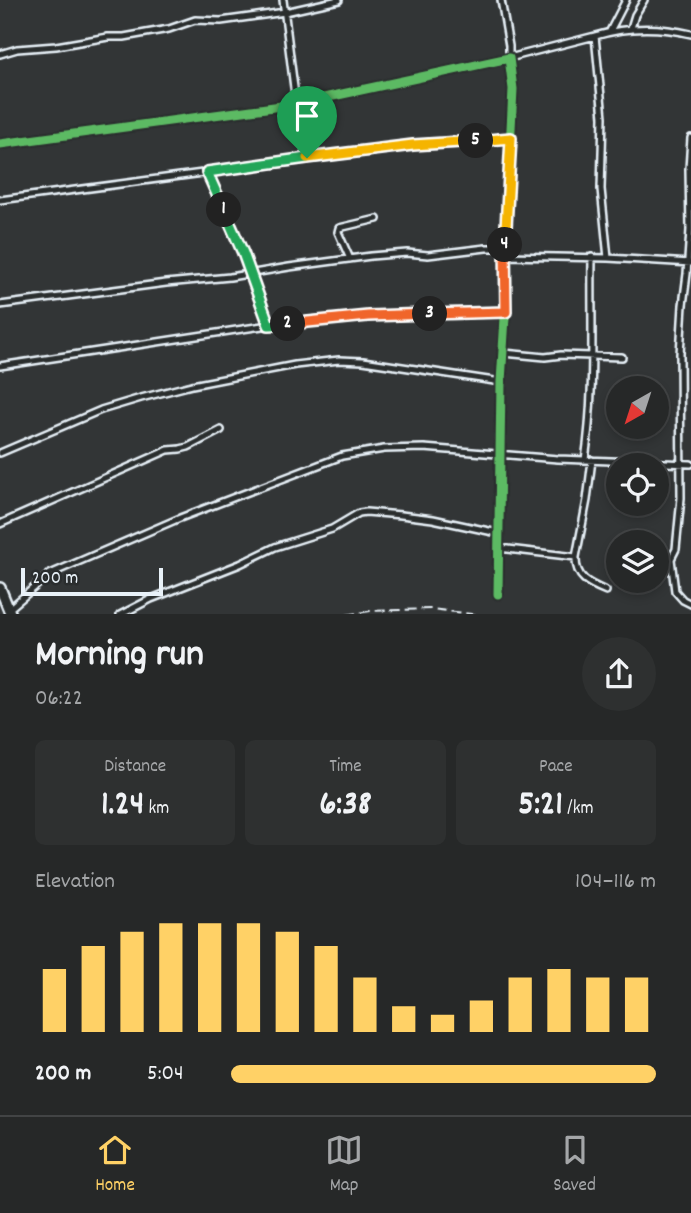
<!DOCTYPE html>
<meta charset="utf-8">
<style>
body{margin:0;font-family:Dekko,sans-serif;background:#2e3030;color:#f1f3f6;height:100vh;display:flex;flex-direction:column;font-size:26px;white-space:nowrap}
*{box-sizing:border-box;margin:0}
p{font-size:23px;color:#a4a6a8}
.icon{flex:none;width:38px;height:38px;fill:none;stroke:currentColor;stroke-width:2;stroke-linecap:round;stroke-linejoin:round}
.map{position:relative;height:614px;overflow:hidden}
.side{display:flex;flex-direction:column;background:#262828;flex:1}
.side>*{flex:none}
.needle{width:46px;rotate:219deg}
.buttons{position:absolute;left:606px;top:376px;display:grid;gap:14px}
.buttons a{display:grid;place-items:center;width:63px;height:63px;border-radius:50%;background:#262828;box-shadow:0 4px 10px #0003,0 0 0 2px #424445;font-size:35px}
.scale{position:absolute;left:21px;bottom:18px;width:142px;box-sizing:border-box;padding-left:7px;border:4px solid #e8f1f8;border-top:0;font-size:19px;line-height:24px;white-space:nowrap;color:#e8f1f8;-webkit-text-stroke:5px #2a2d2e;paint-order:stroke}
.pin{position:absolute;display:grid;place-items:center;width:60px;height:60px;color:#fff;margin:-72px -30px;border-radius:50% 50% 50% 0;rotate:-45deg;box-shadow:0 0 7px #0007}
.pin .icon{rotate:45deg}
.km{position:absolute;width:35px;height:35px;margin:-18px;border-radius:50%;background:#222;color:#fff;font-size:19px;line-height:35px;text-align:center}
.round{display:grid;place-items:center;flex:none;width:74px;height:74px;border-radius:37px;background:#2e3030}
.headline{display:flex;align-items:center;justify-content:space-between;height:119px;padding:0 35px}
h1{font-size:38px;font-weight:700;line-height:52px}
.figures{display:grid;grid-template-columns:repeat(3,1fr);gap:10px;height:119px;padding:7px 35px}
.figures div{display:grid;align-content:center;border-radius:10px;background:#2e3030;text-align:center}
.figures b{font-size:35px;font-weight:700}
.figures small{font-size:19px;font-weight:400}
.figures p{font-size:19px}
.chart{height:196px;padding:14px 35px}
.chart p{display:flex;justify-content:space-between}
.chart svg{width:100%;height:126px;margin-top:7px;stroke:#ffd166;stroke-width:6}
ul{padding:0 35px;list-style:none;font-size:23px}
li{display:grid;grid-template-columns:112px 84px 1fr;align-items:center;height:52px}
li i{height:18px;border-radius:9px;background:#ffd166}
.tabs{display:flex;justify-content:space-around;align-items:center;height:98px;border-top:2px solid #424445;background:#262828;font-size:19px;color:#a4a6a8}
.tabs a{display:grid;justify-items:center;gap:4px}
.tabs .on{color:#ffd166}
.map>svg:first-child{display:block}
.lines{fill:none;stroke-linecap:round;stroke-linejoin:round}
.minor-casing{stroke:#e8f1f8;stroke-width:10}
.primary-casing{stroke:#e8f1f8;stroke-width:14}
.minor{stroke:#2a2d2e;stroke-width:5}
.primary{stroke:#2a2d2e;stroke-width:9}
.rail{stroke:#e8f1f8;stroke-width:2;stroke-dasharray:10 5;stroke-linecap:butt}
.cycleway-casing{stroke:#2a2d2e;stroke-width:13}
.cycleway{stroke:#5cba63;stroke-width:9}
.split-1-casing{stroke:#fff;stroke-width:14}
.split-2-casing{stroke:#fff;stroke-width:14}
.split-3-casing{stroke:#fff;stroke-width:14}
.split-4-casing{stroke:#fff;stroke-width:14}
.split-5-casing{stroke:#fff;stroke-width:14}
.split-6-casing{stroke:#fff;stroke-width:14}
.split-1{stroke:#22a559;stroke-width:9}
.split-2{stroke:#22a559;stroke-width:9}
.split-3{stroke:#f0652b;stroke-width:9}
.split-4{stroke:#f0652b;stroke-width:9}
.split-5{stroke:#f5b400;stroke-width:9}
.split-6{stroke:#f5b400;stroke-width:9}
</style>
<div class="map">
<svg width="691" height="615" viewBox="0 0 691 615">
<rect width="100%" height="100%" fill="#323536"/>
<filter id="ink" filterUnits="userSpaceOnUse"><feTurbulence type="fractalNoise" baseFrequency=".0143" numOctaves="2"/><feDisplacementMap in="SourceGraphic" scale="14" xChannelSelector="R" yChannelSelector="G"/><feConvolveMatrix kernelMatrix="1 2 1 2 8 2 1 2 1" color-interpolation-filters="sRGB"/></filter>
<g filter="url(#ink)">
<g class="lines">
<defs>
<path id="minor" d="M 283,0 L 296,104 L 307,158
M 501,0 L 509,46 L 509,58 L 595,36 L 603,117 L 601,189 L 608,258
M 631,28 L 635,15 L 644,0
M 610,31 L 626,0
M 595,36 C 628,26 658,26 691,34
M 0,54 L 17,49 L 56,46 L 108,37 L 124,37 L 146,33 L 169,29 L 195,20 L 221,21 L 285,12 L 339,0
M 691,138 L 689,169 L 690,230 L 687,274 L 683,305 L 680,354 L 681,498 L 676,549 L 671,559 L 675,591 L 683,600 L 691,604
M 0,144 L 296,104 L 509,58 L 513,89 L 505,248 L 506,301 L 501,382 L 498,594
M 207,172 L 243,253 L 269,325
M 0,200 L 413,145 L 450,144 L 511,138
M 505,256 L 608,258 L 691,263
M 350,259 L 338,232 L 339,228 L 377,219
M 0,305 L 166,283 L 230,277 L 289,267 L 371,256 L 407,253 L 428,255 L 486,248 L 505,248
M 504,353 L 545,357 L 561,355 L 622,357
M 0,366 L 269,325 L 368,316 L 506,312
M 0,453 L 101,410 L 141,398 L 192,385 L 295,365 L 339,360 L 363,361 L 501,382
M 585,460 C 595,393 591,325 592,257
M 0,524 L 168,450 L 180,449 L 188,447 L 221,430
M 499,548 L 576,557 C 575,578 589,584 606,591
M 576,557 L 587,500 L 592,460
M 9,609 L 50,574 L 180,518 L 342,456 L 384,449 L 424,448 L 558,459 L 691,464
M 120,615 L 151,599 L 240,564 L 275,547 L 332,529 L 359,513 L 366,512 L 401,515 L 433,519 L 498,533"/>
<path id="primary" d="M 0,588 L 11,615"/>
</defs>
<use href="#minor" class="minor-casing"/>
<use href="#primary" class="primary-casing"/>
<use href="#minor" class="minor"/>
<use href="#primary" class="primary"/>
<path class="rail" d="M 346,615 L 370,611 L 431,609 L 480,615"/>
<defs>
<path id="cycleway" d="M 0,144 L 296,104 L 509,58 L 513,89 L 505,248 L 506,301 L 501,382 L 498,594"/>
</defs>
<use href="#cycleway" class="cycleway-casing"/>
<use href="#cycleway" class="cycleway"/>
</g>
</g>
<g class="lines" filter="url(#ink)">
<defs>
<path id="split-1" d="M 224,210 L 207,172 L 307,158"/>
<path id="split-2" d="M 224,210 L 243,253 L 269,325 L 288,324"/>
<path id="split-3" d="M 288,324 L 368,316 L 430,314"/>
<path id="split-4" d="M 430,314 L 506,312 L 505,245"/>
<path id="split-5" d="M 476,141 L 511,138 L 505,245"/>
<path id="split-6" d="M 307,158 L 413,145 L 476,141"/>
</defs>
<use href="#split-1" class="split-1-casing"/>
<use href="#split-2" class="split-2-casing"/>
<use href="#split-3" class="split-3-casing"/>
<use href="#split-4" class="split-4-casing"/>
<use href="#split-5" class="split-5-casing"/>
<use href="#split-6" class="split-6-casing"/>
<use href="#split-1" class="split-1"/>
<use href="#split-2" class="split-2"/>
<use href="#split-3" class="split-3"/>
<use href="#split-4" class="split-4"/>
<use href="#split-5" class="split-5"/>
<use href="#split-6" class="split-6"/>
</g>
</svg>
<div class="buttons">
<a><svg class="needle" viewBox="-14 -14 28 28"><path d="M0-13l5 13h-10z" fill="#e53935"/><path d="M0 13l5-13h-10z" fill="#a4a6a8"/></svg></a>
<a><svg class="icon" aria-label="locate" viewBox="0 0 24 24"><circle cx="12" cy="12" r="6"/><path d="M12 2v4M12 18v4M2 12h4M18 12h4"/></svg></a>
<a><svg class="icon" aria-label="layers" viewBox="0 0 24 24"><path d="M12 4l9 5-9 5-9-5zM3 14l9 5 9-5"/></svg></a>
</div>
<div class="scale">200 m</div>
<div class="pin" style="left:307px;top:158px;background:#1e9e55"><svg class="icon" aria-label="arrive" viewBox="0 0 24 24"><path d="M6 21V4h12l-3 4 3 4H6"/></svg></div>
<b class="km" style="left:224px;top:210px">1</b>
<b class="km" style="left:288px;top:324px">2</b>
<b class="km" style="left:430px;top:314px">3</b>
<b class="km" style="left:505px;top:245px">4</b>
<b class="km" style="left:476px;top:141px">5</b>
</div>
<section class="side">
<div class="headline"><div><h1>Morning run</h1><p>06:22</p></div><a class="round"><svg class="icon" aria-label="share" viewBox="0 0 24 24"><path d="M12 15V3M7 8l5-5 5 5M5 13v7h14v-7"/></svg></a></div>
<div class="figures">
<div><p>Distance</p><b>1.24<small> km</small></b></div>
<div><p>Time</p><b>6:38</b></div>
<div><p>Pace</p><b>5:21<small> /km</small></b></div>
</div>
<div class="chart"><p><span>Elevation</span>104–116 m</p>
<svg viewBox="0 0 160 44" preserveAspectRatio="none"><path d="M5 44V22M15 44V14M25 44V9M35 44V6M45 44V6M55 44V6M65 44V9M75 44V14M85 44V25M95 44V35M105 44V38M115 44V33M125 44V25M135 44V22M145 44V25M155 44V25"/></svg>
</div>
<ul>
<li><b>200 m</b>5:04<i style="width:100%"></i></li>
</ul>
</section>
<nav class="tabs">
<a class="on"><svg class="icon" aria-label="home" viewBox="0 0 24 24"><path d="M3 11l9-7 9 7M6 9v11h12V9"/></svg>Home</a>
<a><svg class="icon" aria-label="map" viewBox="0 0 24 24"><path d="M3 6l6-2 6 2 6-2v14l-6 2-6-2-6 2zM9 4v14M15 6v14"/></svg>Map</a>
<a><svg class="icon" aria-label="saved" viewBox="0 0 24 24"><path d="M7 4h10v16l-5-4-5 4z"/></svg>Saved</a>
</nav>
